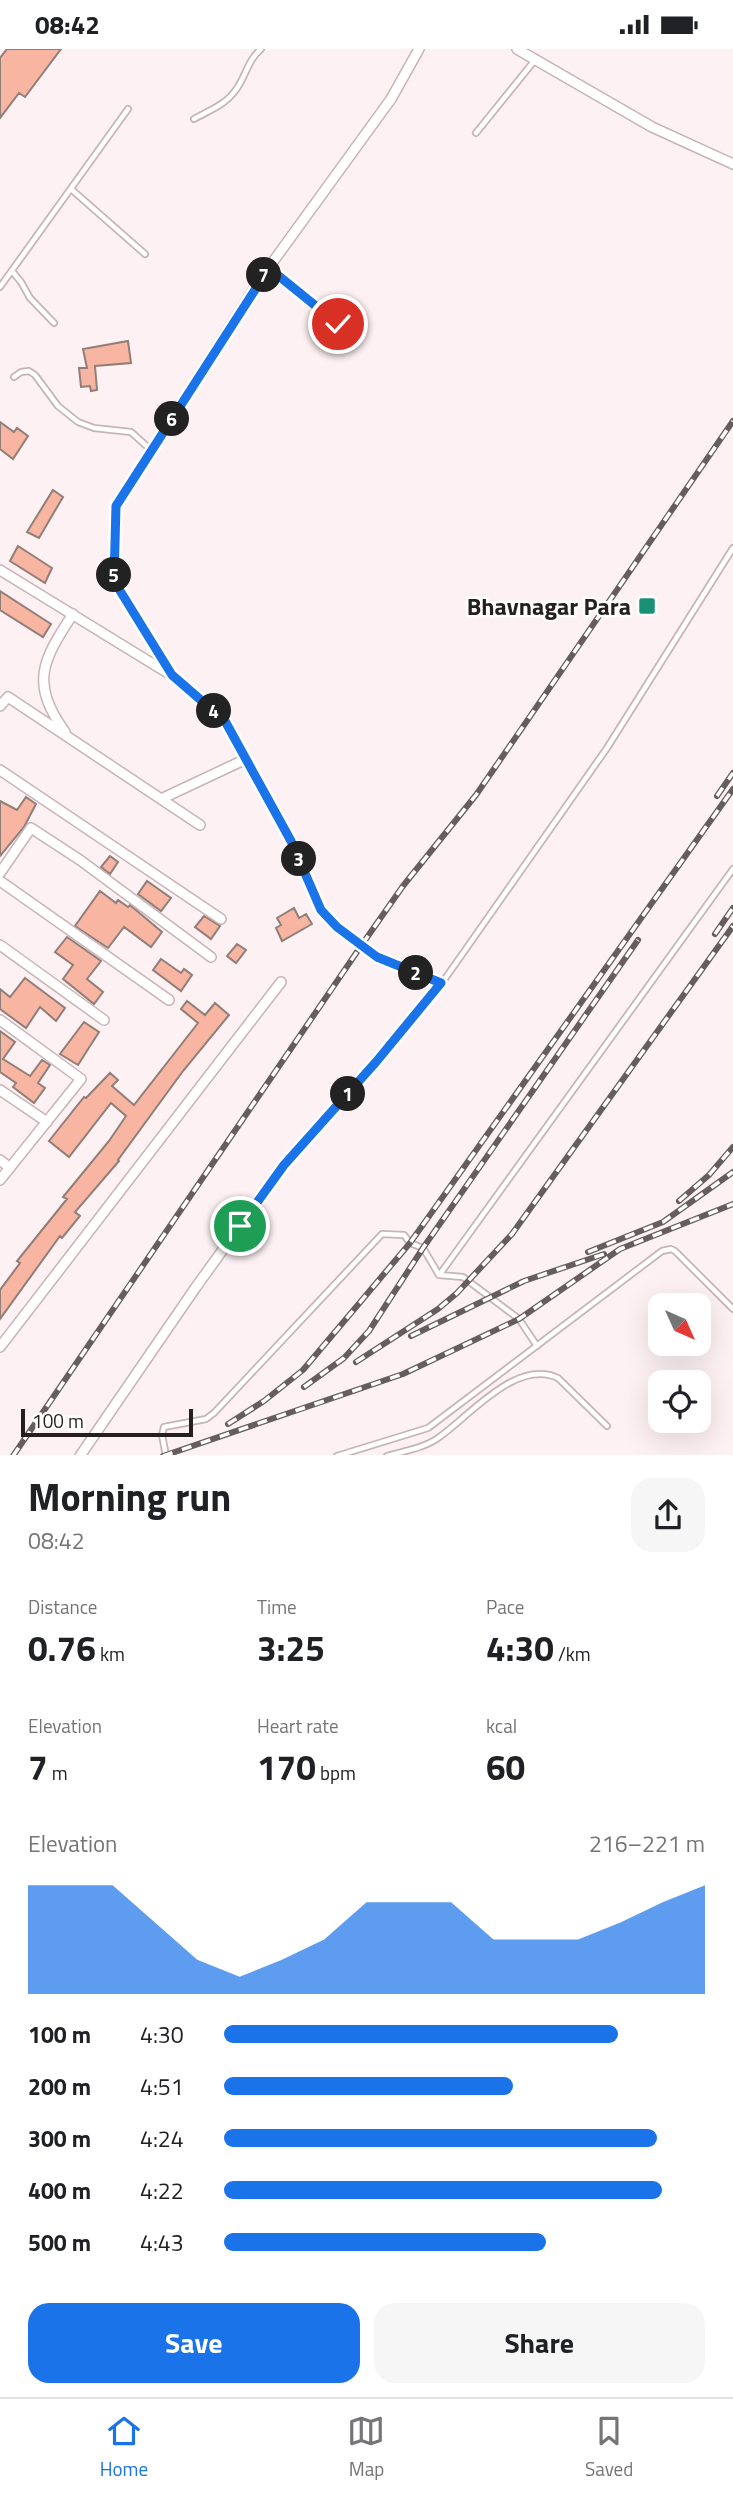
<!DOCTYPE html>
<meta charset="utf-8">
<style>
body{margin:0;font-family:"Titillium Web",sans-serif;background:#f6f6f6;color:#202124;height:100vh;display:flex;flex-direction:column;font-size:26px;white-space:nowrap}
*{box-sizing:border-box;margin:0}
p{font-size:23px;color:#757577}
.icon{flex:none;width:38px;height:38px;fill:none;stroke:currentColor;stroke-width:2;stroke-linecap:round;stroke-linejoin:round}
.map{position:relative;height:1406px;overflow:hidden}
.drawer{display:flex;flex-direction:column;background:#fff;flex:1}
.drawer>*{flex:none}
.needle{width:46px;rotate:135deg}
.fabs{position:absolute;left:648px;top:1244px;display:grid;gap:14px}
.fabs a{display:grid;place-items:center;width:63px;height:63px;border-radius:14px;background:#fff;box-shadow:0 7px 28px #0002;font-size:35px}
.scale{position:absolute;left:21px;bottom:18px;width:172px;box-sizing:border-box;padding-left:7px;border:4px solid #261f20;border-top:0;font-size:19px;line-height:24px;white-space:nowrap;color:#261f20;-webkit-text-stroke:5px #fff;paint-order:stroke}
.pin{position:absolute;display:grid;place-items:center;width:60px;height:60px;color:#fff;margin:-30px;border:4px solid #fff;border-radius:50%;box-shadow:0 2px 7px #0007}
.km{position:absolute;width:35px;height:35px;margin:-18px;border-radius:50%;background:#222;color:#fff;font-size:19px;line-height:35px;text-align:center}
.round{display:grid;place-items:center;flex:none;width:74px;height:74px;border-radius:21px;background:#f6f6f6}
.overview{display:flex;align-items:center;justify-content:space-between;height:119px;padding:0 28px}
h1{font-size:38px;font-weight:700;line-height:52px}
.metrics{display:grid;grid-template-columns:repeat(3,1fr);gap:10px;height:119px;padding:7px 28px}
.metrics div{display:grid;align-content:center}
.metrics b{font-size:35px;font-weight:700}
.metrics small{font-size:19px;font-weight:400}
.metrics p{font-size:19px}
.chart{height:196px;padding:14px 28px}
.chart p{display:flex;justify-content:space-between}
.chart svg{width:100%;height:126px;margin-top:7px;fill:#1a73e8;opacity:.7}
.primary-button{display:flex;gap:14px;margin-top:auto;padding:14px 28px}
.primary-button a{flex:1;height:80px;border-radius:21px;background:#1a73e8;color:#fff;font-size:28px;font-weight:700;line-height:80px;text-align:center}
.primary-button a+a{background:#f6f6f6;color:#202124}
ul{padding:0 28px;list-style:none;font-size:23px}
li{display:grid;grid-template-columns:112px 84px 1fr;align-items:center;height:52px}
li i{height:18px;border-radius:9px;background:#1a73e8}
.status{display:flex;justify-content:space-between;align-items:center;height:49px;padding:0 35px;background:#fff;direction:ltr}
.status svg{height:19px;fill:currentColor}
.tabs{display:flex;justify-content:space-around;align-items:center;height:98px;border-top:2px solid #e0e0e0;background:#fff;font-size:19px;color:#757577}
.tabs a{display:grid;justify-items:center;gap:4px}
.tabs .on{color:#1a73e8}
.map>svg:first-child{display:block}
.building{fill:#f8b5a2;stroke:#907e79;stroke-width:2}
.lines{fill:none;stroke-linecap:round;stroke-linejoin:round}
.lane-casing{stroke:#c8b4b8;stroke-width:8}
.street-casing{stroke:#c8b4b8;stroke-width:12}
.lane{stroke:#fff;stroke-width:4.5}
.street{stroke:#fff;stroke-width:9}
.rail-casing{stroke:#655d5e;stroke-width:6}
.rail{stroke:#fff;stroke-width:3.5;stroke-dasharray:10;stroke-linecap:butt}
.route-casing{stroke:#fff;stroke-width:14}
.route{stroke:#1a73e8;stroke-width:9}
.poi-dot{fill:#199176;stroke:#fff;stroke-width:2.5}
.labels{text-anchor:middle;dominant-baseline:central;stroke-width:5;stroke-linejoin:round;paint-order:stroke}
.poi-label{font-size:24px;font-weight:bold;fill:#261f20;stroke:#fff;text-anchor:end}
</style>
<div class="status"><b>08:42</b><svg viewBox="0 0 49 12"><path d="M0 12V9h3v3zM5 12V6h3v6zM10 12V3h3v9zM15 12V0h3v12zM26 1h20v11H26zM47 4h2v5h-2z"/></svg></div>
<div class="map">
<svg width="733" height="1407" viewBox="0 0 733 1407">
<rect width="100%" height="100%" fill="#fdf1f3"/>
<path class="building" d="M 7,0 L 61,0 L 25,48 L 19,44 L 0,69 L 0,9 Z
M 128,292 L 131,314 L 95,317 L 97,341 L 91,342 L 90,337 L 81,338 L 79,319 L 87,319 L 83,300 Z
M 0,373 L 14,383 L 17,379 L 28,387 L 13,410 L 0,400 Z
M 53,441 L 63,448 L 39,489 L 27,483 Z
M 18,497 L 52,519 L 45,534 L 10,512 Z
M 0,542 L 51,575 L 43,588 L 0,561 Z
M 26,748 L 36,755 L 24,778 L 0,807 L 0,752 L 17,761 Z
M 110,807 L 118,813 L 110,825 L 101,818 Z
M 147,832 L 171,849 L 161,862 L 138,845 Z
M 100,842 L 116,854 L 118,851 L 128,858 L 130,856 L 162,883 L 151,898 L 124,878 L 108,899 L 75,877 Z
M 294,859 L 299,869 L 306,865 L 312,875 L 282,892 L 276,879 L 281,876 L 277,869 Z
M 204,867 L 220,877 L 211,890 L 195,878 Z
M 67,888 L 101,912 L 87,930 L 103,943 L 94,955 L 63,930 L 73,916 L 55,903 Z
M 237,895 L 246,901 L 236,914 L 227,907 Z
M 161,910 L 181,924 L 184,920 L 192,926 L 181,942 L 153,921 Z
M 25,929 L 65,959 L 56,972 L 40,958 L 26,979 L 0,960 L 0,940 L 10,948 Z
M 187,952 L 205,966 L 215,954 L 229,966 L 183,1022 L 118,1111 L 119,1112 L 75,1163 L 80,1167 L 62,1189 L 60,1187 L 0,1270 L 0,1241 L 20,1214 L 17,1212 L 67,1150 L 63,1148 L 109,1092 L 126,1067 L 111,1054 L 69,1108 L 49,1092 L 84,1048 L 86,1049 L 110,1024 L 118,1031 L 112,1037 L 134,1056 L 198,974 L 181,960 Z
M 84,973 L 99,983 L 78,1016 L 60,1005 Z
M 0,982 L 15,993 L 3,1010 L 30,1027 L 42,1011 L 50,1016 L 38,1034 L 45,1039 L 34,1054 L 13,1038 L 16,1034 L 0,1023 Z"/>
<g class="lines">
<defs>
<path id="lane" d="M 194,70 C 208,62 225,56 235,42 C 246,28 247,12 261,0
M 476,84 L 535,11
M 71,140 L 145,205
M 269,220 L 338,275
M 12,222 L 21,233 L 30,249 L 54,274
M 0,238 L 128,60
M 14,328 L 21,323 L 29,322 L 35,326 L 58,357 L 78,373 L 94,379 L 131,383 L 151,401
M 442,934 L 607,699 L 733,499
M 440,1225 L 733,820
M 166,1407 L 162,1386 L 164,1378 L 206,1370 L 214,1364 L 382,1185 L 404,1186 L 410,1194 L 423,1199 L 439,1226 L 463,1228 L 519,1270 L 537,1297
M 337,1407 L 428,1379 L 662,1202 L 671,1200 L 675,1202 L 733,1260
M 387,1407 C 404,1402 424,1399 438,1389 C 469,1368 516,1309 558,1329 L 607,1377"/>
<path id="street" d="M 517,0 L 652,78 L 733,115
M 0,521 L 171,626 L 225,672 L 291,792 L 321,861 L 337,879 L 377,908 L 441,935 L 376,1013 L 284,1116 L 196,1238 L 80,1407
M 171,624 L 114,532 L 116,457 L 259,232 L 391,50 L 419,0
M 0,657 L 8,648 L 200,776
M 65,683 C 30,634 42,612 73,565
M 0,721 L 221,870
M 161,750 L 246,710
M 0,824 L 31,779 L 80,811 L 211,908
M 0,832 L 169,951
M 0,896 L 104,971
M 0,971 L 81,1030 L 0,1131
M 0,1041 L 47,1073
M 0,1111 L 10,1119
M 0,1298 L 281,933"/>
</defs>
<use href="#lane" class="lane-casing"/>
<use href="#street" class="street-casing"/>
<use href="#lane" class="lane"/>
<use href="#street" class="street"/>
<defs>
<path id="rail" d="M 717,747 L 733,724
M 715,885 L 733,859
M 679,1152 L 709,1126 L 733,1098
M 588,1203 L 663,1173 L 733,1123
M 411,1287 L 524,1232 L 604,1205
M 356,1313 L 438,1260 L 457,1244 L 512,1185 L 733,877
M 304,1338 L 344,1309 L 369,1282 L 423,1199 L 638,891
M 228,1375 L 264,1352 L 303,1321 L 410,1194 L 733,740
M 13,1407 L 361,897 L 403,837 L 476,746 L 733,372
M 163,1407 L 403,1325 L 519,1270 L 620,1200 L 733,1155"/>
</defs>
<use href="#rail" class="rail-casing"/>
<use href="#rail" class="rail"/>
</g>
<g class="lines">
<defs>
<path id="route" d="M 240,1177 L 284,1116 L 376,1013 L 441,934 L 377,908 L 337,878 L 321,861 L 291,792 L 225,672 L 172,626 L 114,532 L 116,457 L 269,219 L 338,275"/>
</defs>
<use href="#route" class="route-casing"/>
<use href="#route" class="route"/>
</g>
<rect class="poi-dot" x="638" y="548" width="18" height="18" rx="3.5"/>
<g class="labels">
<g class="poi-label">
<text x="631" y="557">Bhavnagar Para</text>
</g>
</g>
</svg>
<div class="fabs">
<a><svg class="needle" viewBox="-14 -14 28 28"><path d="M0-13l5 13h-10z" fill="#e53935"/><path d="M0 13l5-13h-10z" fill="#757577"/></svg></a>
<a><svg class="icon" aria-label="locate" viewBox="0 0 24 24"><circle cx="12" cy="12" r="6"/><path d="M12 2v4M12 18v4M2 12h4M18 12h4"/></svg></a>
</div>
<div class="scale">100 m</div>
<div class="pin" style="left:240px;top:1177px;background:#1e9e55"><svg class="icon" aria-label="arrive" viewBox="0 0 24 24"><path d="M6 21V4h12l-3 4 3 4H6"/></svg></div>
<div class="pin" style="left:338px;top:275px;background:#d93025"><svg class="icon" aria-label="check" viewBox="0 0 24 24"><path d="M5 12l5 5 9-10"/></svg></div>
<b class="km" style="left:348px;top:1045px">1</b>
<b class="km" style="left:416px;top:924px">2</b>
<b class="km" style="left:299px;top:810px">3</b>
<b class="km" style="left:214px;top:662px">4</b>
<b class="km" style="left:114px;top:526px">5</b>
<b class="km" style="left:172px;top:370px">6</b>
<b class="km" style="left:264px;top:226px">7</b>
</div>
<section class="drawer">
<div class="overview"><div><h1>Morning run</h1><p>08:42</p></div><a class="round"><svg class="icon" aria-label="share" viewBox="0 0 24 24"><path d="M12 15V3M7 8l5-5 5 5M5 13v7h14v-7"/></svg></a></div>
<div class="metrics">
<div><p>Distance</p><b>0.76<small> km</small></b></div>
<div><p>Time</p><b>3:25</b></div>
<div><p>Pace</p><b>4:30<small> /km</small></b></div>
</div>
<div class="metrics">
<div><p>Elevation</p><b>7<small> m</small></b></div>
<div><p>Heart rate</p><b>170<small> bpm</small></b></div>
<div><p>kcal</p><b>60</b></div>
</div>
<div class="chart"><p><span>Elevation</span>216–221 m</p>
<svg viewBox="0 0 160 44" preserveAspectRatio="none"><path d="M0 44V6L10 6L20 6L30 19L40 32L50 38L60 32L70 25L80 12L90 12L100 12L110 25L120 25L130 25L140 19L150 12L160 6V44z"/></svg>
</div>
<ul>
<li><b>100 m</b>4:30<i style="width:82%"></i></li>
<li><b>200 m</b>4:51<i style="width:60%"></i></li>
<li><b>300 m</b>4:24<i style="width:90%"></i></li>
<li><b>400 m</b>4:22<i style="width:91%"></i></li>
<li><b>500 m</b>4:43<i style="width:67%"></i></li>
</ul>
<div class="primary-button"><a>Save</a><a>Share</a></div>
</section>
<nav class="tabs">
<a class="on"><svg class="icon" aria-label="home" viewBox="0 0 24 24"><path d="M3 11l9-7 9 7M6 9v11h12V9"/></svg>Home</a>
<a><svg class="icon" aria-label="map" viewBox="0 0 24 24"><path d="M3 6l6-2 6 2 6-2v14l-6 2-6-2-6 2zM9 4v14M15 6v14"/></svg>Map</a>
<a><svg class="icon" aria-label="saved" viewBox="0 0 24 24"><path d="M7 4h10v16l-5-4-5 4z"/></svg>Saved</a>
</nav>
